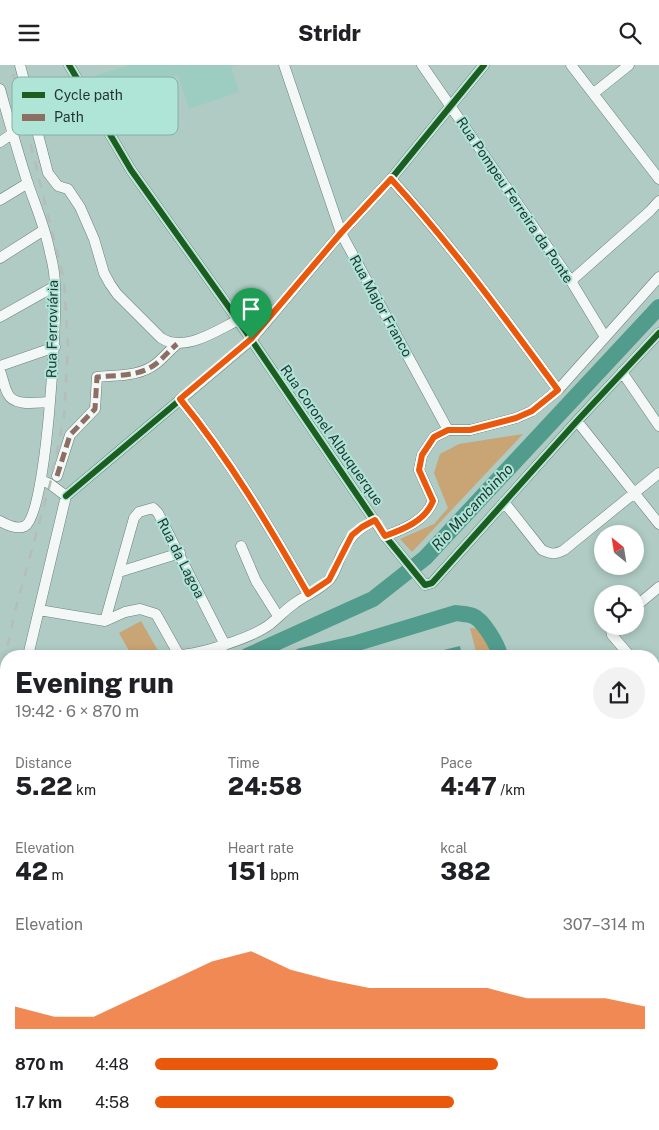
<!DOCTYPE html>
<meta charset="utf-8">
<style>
body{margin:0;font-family:"Public Sans",sans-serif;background:#f2f2f2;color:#202124;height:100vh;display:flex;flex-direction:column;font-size:19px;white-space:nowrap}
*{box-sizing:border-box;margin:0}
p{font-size:16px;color:#757577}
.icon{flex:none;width:28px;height:28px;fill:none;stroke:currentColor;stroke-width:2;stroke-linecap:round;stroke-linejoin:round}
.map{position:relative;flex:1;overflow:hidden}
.details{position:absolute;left:0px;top:585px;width:660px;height:480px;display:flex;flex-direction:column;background:#fff;border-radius:20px 20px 0 0;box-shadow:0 2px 8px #0003}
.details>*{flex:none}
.needle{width:32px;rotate:330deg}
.tools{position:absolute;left:594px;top:460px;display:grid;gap:10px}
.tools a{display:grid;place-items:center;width:50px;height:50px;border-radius:50%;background:#fff;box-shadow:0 2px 8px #0003;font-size:25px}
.pin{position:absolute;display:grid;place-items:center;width:42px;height:42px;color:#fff;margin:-51px -21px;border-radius:50% 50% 50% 0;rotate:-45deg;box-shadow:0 0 5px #0007}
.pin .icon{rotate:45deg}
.round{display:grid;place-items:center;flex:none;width:52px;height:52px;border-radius:26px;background:#f2f2f2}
.headline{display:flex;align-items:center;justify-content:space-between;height:85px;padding:0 15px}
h1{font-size:28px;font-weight:800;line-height:38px}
.stats{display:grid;grid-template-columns:repeat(3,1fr);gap:8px;height:85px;padding:5px 15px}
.stats div{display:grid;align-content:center}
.stats b{font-size:25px;font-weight:800}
.stats small{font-size:14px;font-weight:400}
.stats p{font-size:14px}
.chart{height:140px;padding:10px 15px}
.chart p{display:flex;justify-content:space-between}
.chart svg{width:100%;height:90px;margin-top:5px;fill:#ea580c;opacity:.7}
ul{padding:0 15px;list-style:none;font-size:16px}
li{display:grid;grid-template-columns:80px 60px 1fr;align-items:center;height:38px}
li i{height:12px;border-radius:6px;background:#ea580c}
header{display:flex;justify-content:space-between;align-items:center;height:65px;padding:0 15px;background:#fff;font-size:22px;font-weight:800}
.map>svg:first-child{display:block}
.built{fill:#9dcdc1}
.green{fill:#c9a475}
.forest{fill:#c49d65}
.water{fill:#529c8d}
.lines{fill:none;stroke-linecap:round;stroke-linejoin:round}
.river{stroke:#529c8d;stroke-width:16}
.minor-casing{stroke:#6b817c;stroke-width:11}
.minor{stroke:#f3f7f6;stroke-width:10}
.rail{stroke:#b5bdbb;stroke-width:2.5;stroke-dasharray:9 9;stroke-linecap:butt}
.quiet{stroke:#8d6e63;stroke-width:5;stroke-dasharray:10 5;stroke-linecap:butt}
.cycleway-casing{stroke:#afe5d7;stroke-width:9}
.cycleway{stroke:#1b5e20;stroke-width:6}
.route-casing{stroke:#fff;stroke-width:10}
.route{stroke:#ea580c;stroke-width:6}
.labels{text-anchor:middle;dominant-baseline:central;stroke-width:4;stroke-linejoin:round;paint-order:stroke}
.street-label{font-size:14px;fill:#1f3530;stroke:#afe5d7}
.water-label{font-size:15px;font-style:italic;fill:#1d3932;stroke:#afe5d7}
.key{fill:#afe5d7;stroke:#84b0a5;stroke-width:1}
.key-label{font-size:14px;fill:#1f3530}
</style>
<header><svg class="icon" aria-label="menu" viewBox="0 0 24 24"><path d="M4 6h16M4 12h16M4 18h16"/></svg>Stridr<svg class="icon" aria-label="search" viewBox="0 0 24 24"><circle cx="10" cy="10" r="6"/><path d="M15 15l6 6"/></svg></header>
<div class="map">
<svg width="659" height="1065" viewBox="0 0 659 1065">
<rect width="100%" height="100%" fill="#afcbc4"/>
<path class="built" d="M 129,0 L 237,0 L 231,2 L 239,27 L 189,44 L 178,10 L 104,34 L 97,10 Z"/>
<path class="green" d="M 523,369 L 412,487 L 400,474 L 434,459 L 448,443 L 434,408 L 440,389 L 459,379 Z
M 141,556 L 161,591 L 132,591 L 119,568 Z
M 470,563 L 486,564 L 499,586 L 500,591 L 477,591 Z
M 659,680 L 659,1034 L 654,1046 L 654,681 Z
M 236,1059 L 648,1059 L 645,1065 L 239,1065 Z"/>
<path class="forest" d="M 659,1034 L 659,1065 L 645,1065 L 648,1059 L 654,1059 L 654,1046 Z"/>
<path class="water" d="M 460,581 L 462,591 L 419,591 Z"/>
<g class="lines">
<path class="river" d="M 247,591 L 373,534 L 425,493 L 659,242
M 301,591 L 357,578 L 456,548 C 461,549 468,549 473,551 C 483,555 498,580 500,591
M 654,681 L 659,680
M 0,693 L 6,691"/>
<defs>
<path id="minor" d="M 20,0 L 48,108 L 58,121 L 68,124 L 80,142 L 94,174 L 104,208 L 110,219 L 117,229 L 161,273 C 184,288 216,266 238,255
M 69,0 L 131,105 L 238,255 L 385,471 L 425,520 L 432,518 L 577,356 L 659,268
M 284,0 L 341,168 L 448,365
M 422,0 L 571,216 L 605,272
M 571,0 L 659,114
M 0,24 C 9,56 18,88 28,119 C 36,142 46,165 50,188 C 53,199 55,211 55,222 C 57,254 47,449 25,461 C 17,465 7,460 0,456
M 594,28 L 629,0
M 0,77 L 12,69
M 391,114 C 452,181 505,253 558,325
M 0,135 L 28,118
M 0,193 L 44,165
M 571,216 L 650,146 L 659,136
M 0,252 L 55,221
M 0,301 L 55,282
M 0,306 C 3,313 4,322 8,329 C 14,342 38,337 50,337
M 622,307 L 659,361
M 180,334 C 230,395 269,461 308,529
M 577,356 L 659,459
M 57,411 L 70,370 L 95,344 L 97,312 C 117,310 140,312 157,298 C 164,292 170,285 177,279
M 41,415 L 50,419 L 66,431
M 66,431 L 251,275 L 341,168 L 391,114 L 484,0
M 504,437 L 542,485 C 551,489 555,490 564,485 L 659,408
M 385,471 C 404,464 425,456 433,436 L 419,405 L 422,390 L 434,372 L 448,365 L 470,365 L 516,353 L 532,346 L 558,325 L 659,212
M 241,481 L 256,516 L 278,551
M 119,507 L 180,488
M 635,542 L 659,522
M 39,545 L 105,556 L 125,547 L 140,544 L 156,549 L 179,590 C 201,589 251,573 269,560 C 278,553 286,544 295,538 C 306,530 321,524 330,514 C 335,508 337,500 340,493 C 348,473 356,465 375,455
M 105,556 L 134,453 L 139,447 L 153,443 L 158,448 L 225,580
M 613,561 L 611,565 L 612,570 L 630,591
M 28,591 L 66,431
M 654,621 L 659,625
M 654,806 L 659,804
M 0,827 L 6,850
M 106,1059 L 108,1065
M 180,1059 L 184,1065
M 227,1059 L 230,1065
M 81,1065 L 85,1059"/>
</defs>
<use href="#minor" class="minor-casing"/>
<use href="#minor" class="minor"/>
<path class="rail" d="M 0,616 L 15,546 L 50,419 L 64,352 L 68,280 L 64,215 L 11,0
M 0,770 L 6,797
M 98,1059 L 101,1065"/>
<path class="quiet" d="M 57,411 L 70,370 L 95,344 L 97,312 C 117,310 140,312 157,298 C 164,292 170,285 177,279
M 2,834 L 6,817"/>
<defs>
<path id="cycleway" d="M 69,0 L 131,105 L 238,255 L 385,471 L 425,520 L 432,518 L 577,356 L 659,268
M 66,431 L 251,275 L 341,168 L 391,114 L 484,0"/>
</defs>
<use href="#cycleway" class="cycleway-casing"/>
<use href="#cycleway" class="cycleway"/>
</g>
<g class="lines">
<defs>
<path id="route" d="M 391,114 C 452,181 505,253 558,325 L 532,346 L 516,353 L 470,365 L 448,365 L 434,372 L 422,390 L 419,405 L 433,436 C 425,456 404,464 385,471 L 375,455 L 362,462 L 352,470 L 329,515 L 308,529 C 269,461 230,395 180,334 L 251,274 L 341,168 Z"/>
</defs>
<use href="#route" class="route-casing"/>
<use href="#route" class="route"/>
</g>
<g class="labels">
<g class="street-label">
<text transform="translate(515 135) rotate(56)">Rua Pompeu Ferreira da Ponte</text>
<text transform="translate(381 241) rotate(61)">Rua Major Franco</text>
<text transform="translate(52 264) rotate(-89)">Rua Ferroviária</text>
<text transform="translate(332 370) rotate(55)">Rua Coronel Albuquerque</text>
<text transform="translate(181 493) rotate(63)">Rua da Lagoa</text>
</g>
<g class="water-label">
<text transform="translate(472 442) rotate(-47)">Rio Mucambinho</text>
</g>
</g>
<rect x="12" y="12" width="166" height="58" rx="8" class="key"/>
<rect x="22" y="27" width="23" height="6" fill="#1b5e20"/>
<rect x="22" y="49" width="23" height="7" fill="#8d6e63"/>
<g class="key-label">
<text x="54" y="35">Cycle path</text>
<text x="54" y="57">Path</text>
</g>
</svg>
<div class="tools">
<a><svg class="needle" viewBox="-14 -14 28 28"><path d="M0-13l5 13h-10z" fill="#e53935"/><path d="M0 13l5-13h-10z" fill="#757577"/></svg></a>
<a><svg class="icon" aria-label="locate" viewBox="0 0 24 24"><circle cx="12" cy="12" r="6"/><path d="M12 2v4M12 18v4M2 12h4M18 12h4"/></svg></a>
</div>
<div class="pin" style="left:251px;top:274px;background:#1e9e55"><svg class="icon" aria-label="arrive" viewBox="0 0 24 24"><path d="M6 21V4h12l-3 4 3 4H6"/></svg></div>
<section class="details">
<div class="headline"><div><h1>Evening run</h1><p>19:42 · 6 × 870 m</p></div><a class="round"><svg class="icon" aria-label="share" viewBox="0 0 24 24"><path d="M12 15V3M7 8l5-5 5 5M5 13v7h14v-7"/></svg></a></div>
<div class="stats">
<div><p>Distance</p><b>5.22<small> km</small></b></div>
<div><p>Time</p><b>24:58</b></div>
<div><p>Pace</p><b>4:47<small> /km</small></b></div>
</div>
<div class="stats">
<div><p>Elevation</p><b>42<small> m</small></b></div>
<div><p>Heart rate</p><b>151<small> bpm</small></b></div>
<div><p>kcal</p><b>382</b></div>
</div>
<div class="chart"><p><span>Elevation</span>307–314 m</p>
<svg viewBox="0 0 160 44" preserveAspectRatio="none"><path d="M0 44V33L10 38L20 38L30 29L40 20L50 11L60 6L70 15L80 20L90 24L100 24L110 24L120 24L130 29L140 29L150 29L160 33V44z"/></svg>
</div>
<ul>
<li><b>870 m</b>4:48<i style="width:70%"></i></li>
<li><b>1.7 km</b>4:58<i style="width:61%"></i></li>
</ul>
</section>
</div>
